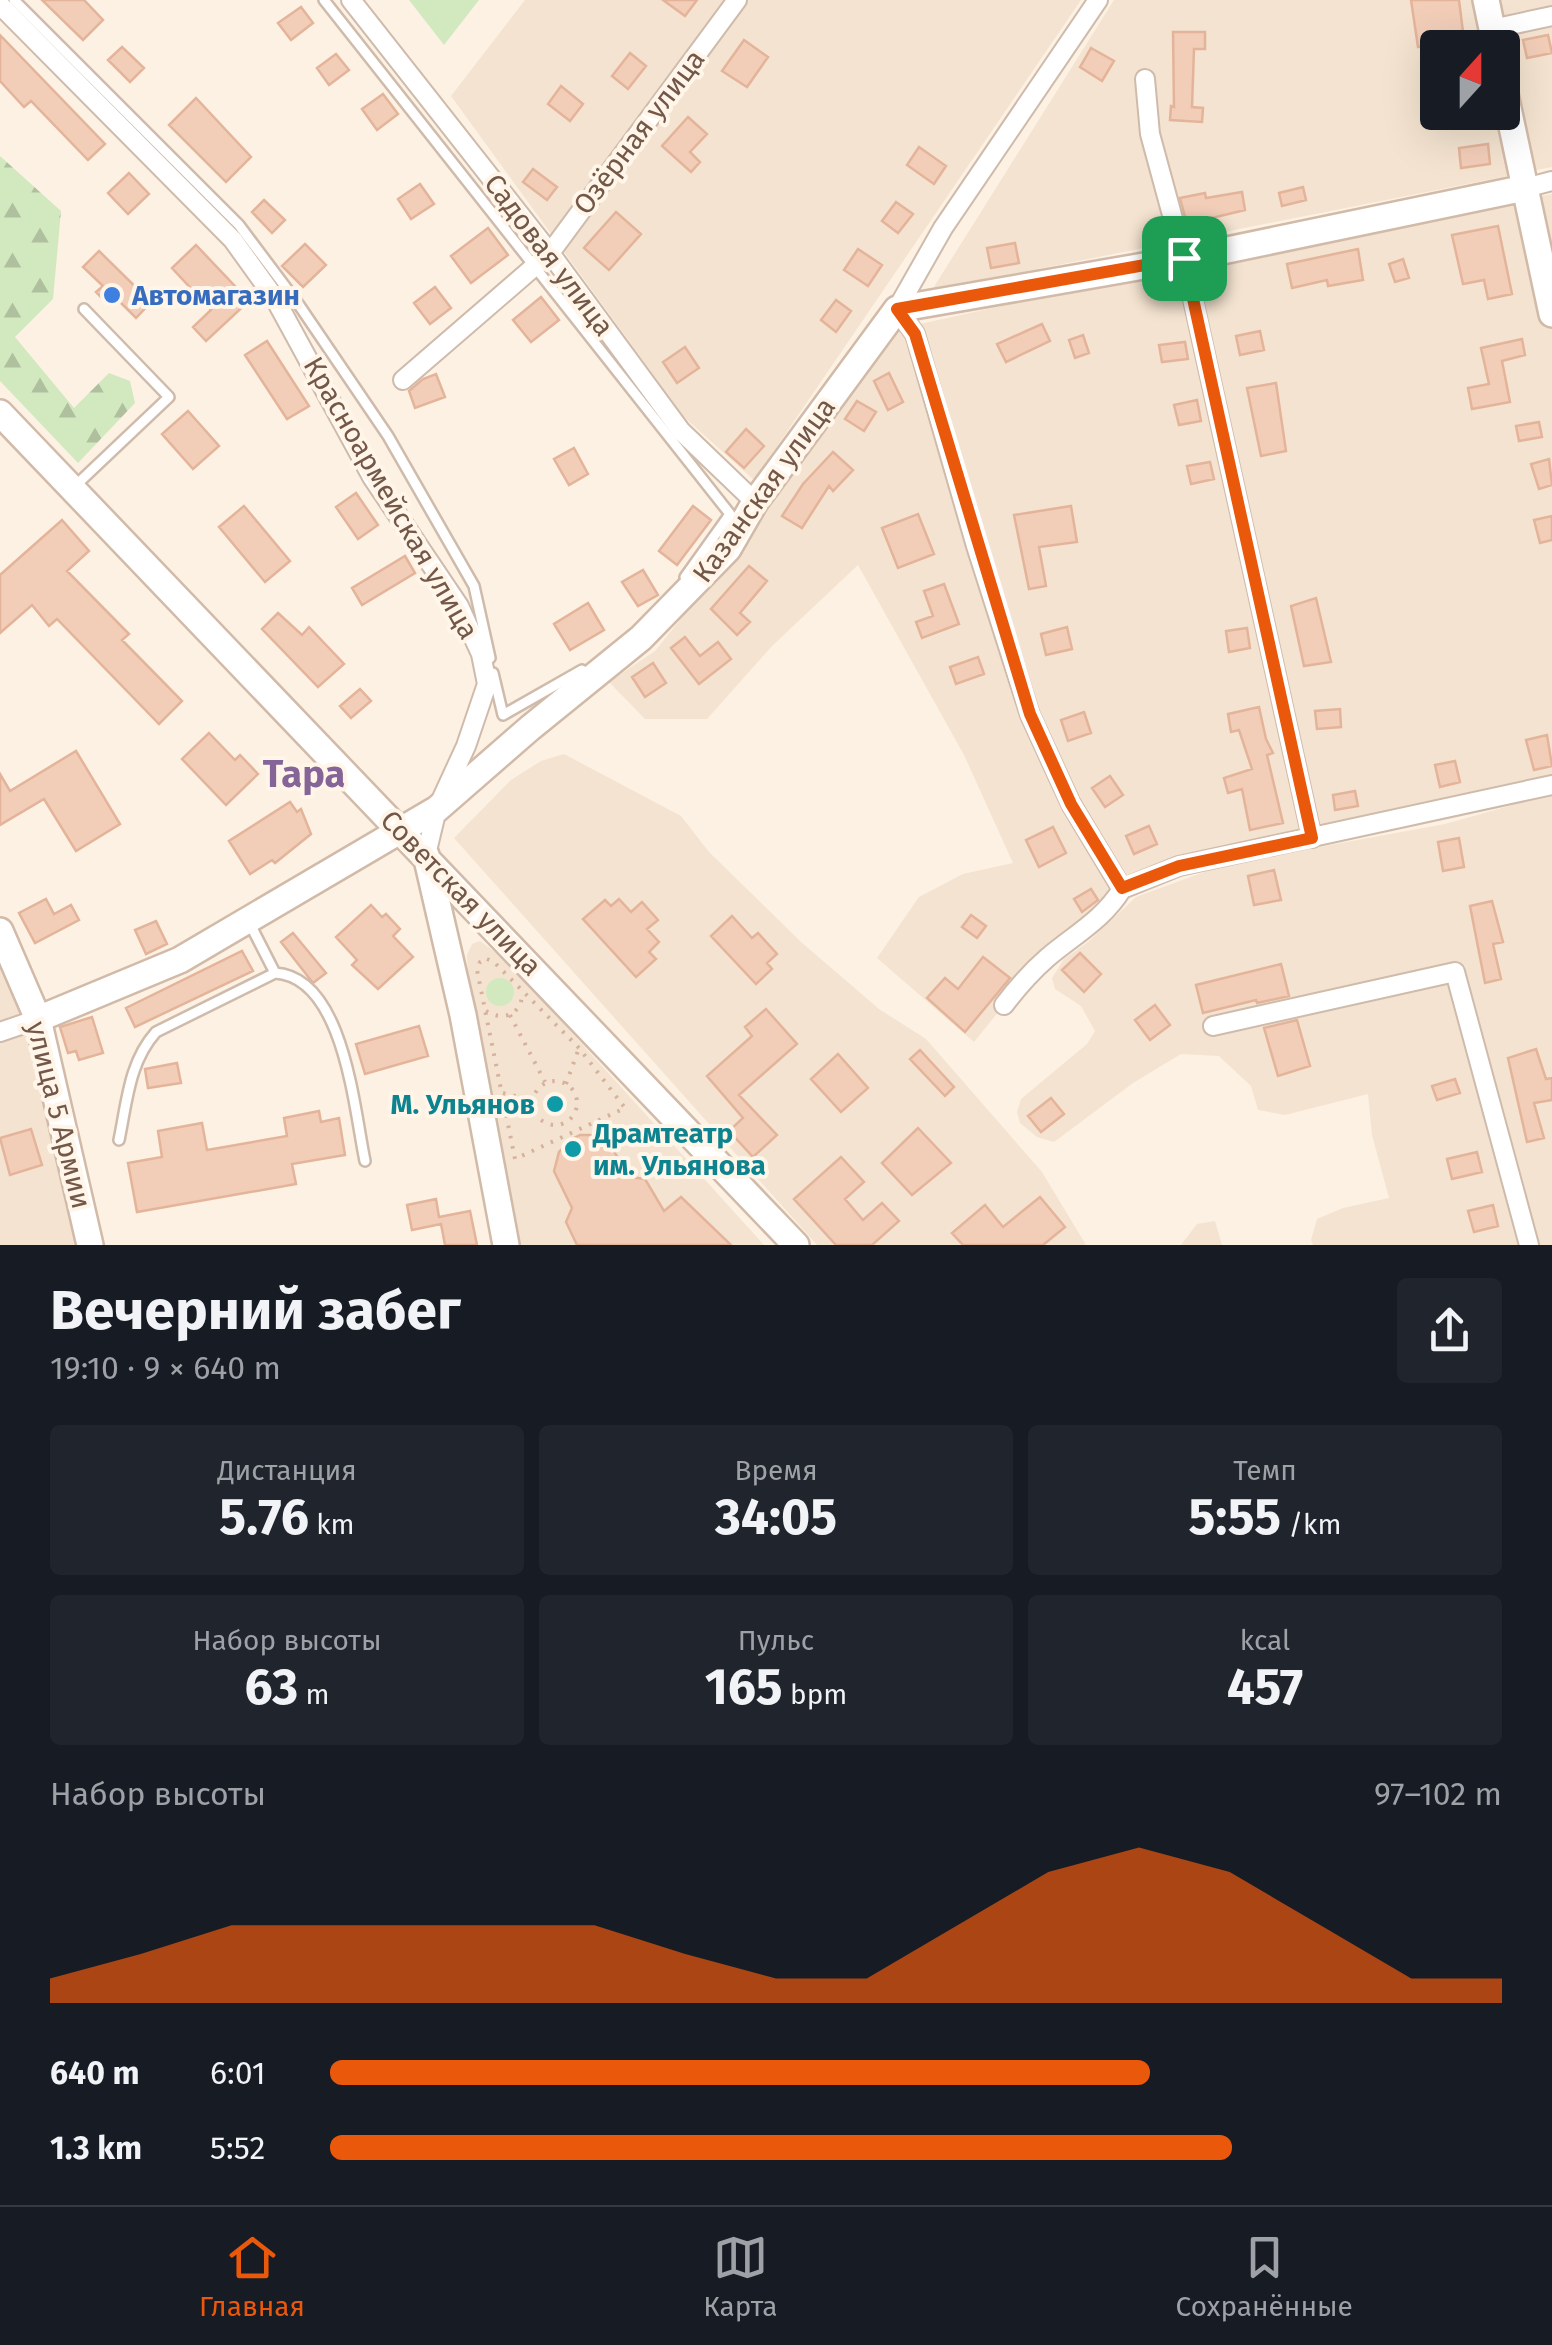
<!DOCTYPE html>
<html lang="ru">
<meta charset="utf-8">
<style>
body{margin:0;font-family:"Fira Sans",sans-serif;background:#20242c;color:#f1f3f6;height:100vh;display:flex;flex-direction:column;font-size:38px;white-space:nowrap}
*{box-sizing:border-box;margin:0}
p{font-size:32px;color:#9ea1a6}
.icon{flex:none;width:55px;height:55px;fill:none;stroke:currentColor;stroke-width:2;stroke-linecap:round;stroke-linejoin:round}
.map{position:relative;height:1245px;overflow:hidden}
.panel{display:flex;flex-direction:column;background:#171b24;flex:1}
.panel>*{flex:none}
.needle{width:65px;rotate:21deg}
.tools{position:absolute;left:1420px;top:30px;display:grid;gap:20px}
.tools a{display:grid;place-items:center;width:100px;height:100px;border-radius:10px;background:#171b24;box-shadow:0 10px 40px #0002;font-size:50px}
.pin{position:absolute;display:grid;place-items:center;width:85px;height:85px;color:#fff;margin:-42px;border-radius:20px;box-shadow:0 5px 15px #0006}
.round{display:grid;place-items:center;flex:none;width:105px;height:105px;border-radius:10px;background:#20242c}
.headline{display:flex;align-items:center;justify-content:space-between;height:170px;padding:0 50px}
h1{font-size:55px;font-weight:700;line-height:75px}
.stats{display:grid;grid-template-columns:repeat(3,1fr);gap:15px;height:170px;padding:10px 50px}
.stats div{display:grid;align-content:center;border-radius:10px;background:#20242c;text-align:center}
.stats b{font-size:50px;font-weight:700}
.stats small{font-size:28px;font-weight:400}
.stats p{font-size:28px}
.chart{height:280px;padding:20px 50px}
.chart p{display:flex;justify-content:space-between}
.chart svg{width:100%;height:180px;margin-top:10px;fill:#ea580c;opacity:.7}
ul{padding:0 50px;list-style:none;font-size:32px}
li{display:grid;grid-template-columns:160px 120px 1fr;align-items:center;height:75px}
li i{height:25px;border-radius:12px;background:#ea580c}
.tab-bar{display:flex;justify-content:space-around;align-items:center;height:140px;border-top:2px solid #363941;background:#171b24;font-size:28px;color:#9ea1a6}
.tab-bar a{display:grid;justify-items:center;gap:5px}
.tab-bar .on{color:#ea580c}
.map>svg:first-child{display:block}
.residential{fill:#f4e3d0;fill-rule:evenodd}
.green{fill:#d2e9c0}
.forest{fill:url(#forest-firs)}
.building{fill:#f2ceb9;stroke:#e4b49a;stroke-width:2.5}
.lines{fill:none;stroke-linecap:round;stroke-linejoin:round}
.lane-casing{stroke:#cfbbab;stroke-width:14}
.street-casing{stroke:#cfbbab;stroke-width:22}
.secondary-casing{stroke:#d2baa8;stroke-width:30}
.path{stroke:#d6b29d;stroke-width:4;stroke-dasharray:2.5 8;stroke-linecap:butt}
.lane{stroke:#fff;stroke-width:9}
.street{stroke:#fff;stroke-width:18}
.secondary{stroke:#fff;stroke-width:25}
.route-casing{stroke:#fff;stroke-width:20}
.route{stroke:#ea580c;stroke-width:12}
.shop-dot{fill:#3f7fe0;stroke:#fff5e8;stroke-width:4}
.culture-dot{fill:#0f9aa8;stroke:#fff5e8;stroke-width:4}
.labels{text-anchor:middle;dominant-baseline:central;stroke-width:8;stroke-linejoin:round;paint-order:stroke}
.street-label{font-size:28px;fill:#735748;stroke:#fff5e8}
.shop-label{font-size:28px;font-weight:bold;fill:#366cbe;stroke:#fff5e8;text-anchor:start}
.culture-label{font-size:28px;font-weight:bold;fill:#0d838f;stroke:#fff5e8;text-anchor:end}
.district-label{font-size:38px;font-weight:bold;fill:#856497;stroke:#fff5e8}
</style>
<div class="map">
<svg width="1552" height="1245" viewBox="0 0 1552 1245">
<defs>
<pattern id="forest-firs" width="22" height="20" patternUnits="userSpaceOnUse" patternTransform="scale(2.5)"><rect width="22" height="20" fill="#d2e9c0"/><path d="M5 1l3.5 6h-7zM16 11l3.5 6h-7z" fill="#afc09e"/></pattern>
</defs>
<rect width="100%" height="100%" fill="#fcf1e2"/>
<path class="residential" d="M 525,0 L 1081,0 L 754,480 L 684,417 L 451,96 Z
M 1114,0 L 1552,0 L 1552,167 L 932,290 ZM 1438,48 L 1502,48 L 1502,112 L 1438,112 Z
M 1552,194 L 1552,785 L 1122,888 L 1004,1005 L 974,1042 L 877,958 L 919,897 L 963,874 L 1013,863 L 964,755 L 858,565 L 772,646 L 707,719 L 645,719 L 609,682 L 655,651 L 712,580 L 897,329 L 1157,272 Z
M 564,754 L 681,816 L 709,852 L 801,942 L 879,1009 L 926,1039 L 1042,1172 L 1086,1245 L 817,1245 L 454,838 L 511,780 L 541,761 Z
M 1552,794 L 1552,1245 L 1313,1245 L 1311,1240 L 1317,1219 L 1343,1208 L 1389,1198 L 1372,1135 L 1368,1094 L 1285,1115 L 1258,1110 L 1251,1086 L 1219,1056 L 1181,1054 L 1133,1083 L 1054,1142 L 1037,1137 L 1020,1123 L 1017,1112 L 1021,1099 L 1087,1044 L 1095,1031 L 1081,1006 L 1055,989 L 1052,978 L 1064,959 L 1088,942 L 1136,897 L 1226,864 L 1445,824 Z
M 480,941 L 506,960 L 764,1245 L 520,1245 L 468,980 L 467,955 L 472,944 Z
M 0,958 L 24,1013 L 0,1020 Z
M 32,1028 L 76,1245 L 0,1245 L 0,1039 Z
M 1215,1221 L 1222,1245 L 1181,1245 L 1197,1224 Z"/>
<path class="green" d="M 409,0 L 479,0 L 444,45 Z
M486 992a14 14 0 1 1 28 0a14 14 0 1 1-28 0Z"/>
<path class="forest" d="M 0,156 L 61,211 L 53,299 L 15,337 L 74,408 L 109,373 L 130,381 L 135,403 L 78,463 L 0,381 Z"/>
<path class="building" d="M 42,0 L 84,0 L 103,20 L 83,40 Z
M 663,0 L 697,0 L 685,16 Z
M 1411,0 L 1459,0 L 1465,48 L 1435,48 L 1434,44 L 1418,47 Z
M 301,7 L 313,23 L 291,40 L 278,23 Z
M 1173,32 L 1205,32 L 1205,49 L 1194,49 L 1192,107 L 1203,108 L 1202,122 L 1170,120 L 1171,106 L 1174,107 Z
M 0,35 L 105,144 L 88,160 L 31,101 L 24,107 L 0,81 Z
M 1548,35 L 1552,53 L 1527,58 L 1523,40 Z
M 744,40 L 768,57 L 747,87 L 722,71 Z
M 122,47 L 144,68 L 130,82 L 108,60 Z
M 1091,48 L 1114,61 L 1102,81 L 1080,67 Z
M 630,53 L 646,66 L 628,89 L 612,76 Z
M 336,54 L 349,70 L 329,85 L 317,68 Z
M 561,86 L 583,104 L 570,121 L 548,104 Z
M 383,94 L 398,114 L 377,130 L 362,109 Z
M 196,98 L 251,157 L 226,182 L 169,125 Z
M 688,117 L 707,134 L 690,152 L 700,162 L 691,172 L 662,146 Z
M 1488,144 L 1490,164 L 1461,168 L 1459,148 Z
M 919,147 L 946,166 L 934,184 L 907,165 Z
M 533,169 L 557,187 L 547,200 L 523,182 Z
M 129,173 L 149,194 L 128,214 L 108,193 Z
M 420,184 L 434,204 L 411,219 L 398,199 Z
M 1303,187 L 1306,200 L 1282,206 L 1279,193 Z
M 1242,192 L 1245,210 L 1187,224 L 1180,198 L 1205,193 L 1206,198 Z
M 264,200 L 285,220 L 272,233 L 252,212 Z
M 896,202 L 913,214 L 898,233 L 882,221 Z
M 616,212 L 641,234 L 609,270 L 584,248 Z
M 1498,226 L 1512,294 L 1488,299 L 1484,280 L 1463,284 L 1452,235 Z
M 488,228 L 508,255 L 471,283 L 451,256 Z
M 1015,243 L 1019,263 L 991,268 L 987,248 Z
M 305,244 L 326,265 L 303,287 L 282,266 Z
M 196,245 L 249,301 L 206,341 L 193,327 L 211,310 L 172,268 Z
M 858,249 L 882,265 L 868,286 L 844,270 Z
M 1358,249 L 1363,280 L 1328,286 L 1327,280 L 1292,288 L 1287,264 Z
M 99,251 L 151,302 L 136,318 L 116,298 L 109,305 L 96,292 L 103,286 L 83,267 Z
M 1403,259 L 1409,278 L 1395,282 L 1389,264 Z
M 435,287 L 451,308 L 430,324 L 414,303 Z
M 541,297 L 559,320 L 531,342 L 513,320 Z
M 836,300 L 851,311 L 836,332 L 821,320 Z
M 1042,324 L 1050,341 L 1006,362 L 997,344 Z
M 1260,331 L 1264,350 L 1240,355 L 1236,336 Z
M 1083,335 L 1089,353 L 1075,358 L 1069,340 Z
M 1522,339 L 1525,355 L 1502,361 L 1510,402 L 1472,409 L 1468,388 L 1489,384 L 1481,348 Z
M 267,341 L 309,406 L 287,419 L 245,355 Z
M 1185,342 L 1188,359 L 1162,362 L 1159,345 Z
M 685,347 L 699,368 L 677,383 L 663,362 Z
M 889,373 L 903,402 L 888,410 L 874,381 Z
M 436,374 L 445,397 L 415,408 L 409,391 L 423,379 Z
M 1276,383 L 1286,451 L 1261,456 L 1247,388 Z
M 1197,400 L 1201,421 L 1179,425 L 1174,405 Z
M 857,401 L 876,412 L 864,431 L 845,419 Z
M 188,411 L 219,446 L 193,469 L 162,434 Z
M 1539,422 L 1542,437 L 1519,441 L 1516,426 Z
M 746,429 L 764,446 L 744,468 L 726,452 Z
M 574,448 L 588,474 L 569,485 L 554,459 Z
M 833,452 L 853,470 L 833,491 L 829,486 L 802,528 L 782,516 L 803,484 Z
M 1549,459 L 1552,485 L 1539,489 L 1531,464 Z
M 1210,462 L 1214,479 L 1191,484 L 1187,466 Z
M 356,493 L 378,525 L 358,539 L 336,507 Z
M 244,506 L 290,561 L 265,582 L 219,527 Z
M 693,506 L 711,520 L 677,565 L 659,551 Z
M 1071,506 L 1077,542 L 1039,547 L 1046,586 L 1029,589 L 1014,515 Z
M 918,514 L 934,554 L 898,568 L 882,528 Z
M 1552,516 L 1552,540 L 1540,543 L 1534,520 Z
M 62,520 L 89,551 L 67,571 L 129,634 L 122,640 L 182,701 L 159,724 L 57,619 L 49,626 L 32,605 L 0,633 L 0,575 Z
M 405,556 L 415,573 L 362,605 L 352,588 Z
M 749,566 L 767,581 L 740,613 L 750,622 L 737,635 L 711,609 Z
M 643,570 L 658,595 L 638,606 L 622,582 Z
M 944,584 L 959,624 L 922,638 L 916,622 L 933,616 L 924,591 Z
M 1316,598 L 1331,662 L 1304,666 L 1291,606 Z
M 588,603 L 604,630 L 570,650 L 554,624 Z
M 278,613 L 302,635 L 309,627 L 344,664 L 318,687 L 262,629 Z
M 1067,627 L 1072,649 L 1046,655 L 1041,634 Z
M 1247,628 L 1250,648 L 1229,652 L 1226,631 Z
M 685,637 L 700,656 L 718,642 L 731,659 L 699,684 L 671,648 Z
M 978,657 L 984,674 L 956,684 L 950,667 Z
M 653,663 L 666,683 L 645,697 L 632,677 Z
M 360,689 L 371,701 L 351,718 L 340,706 Z
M 1259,707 L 1266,739 L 1273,753 L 1267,755 L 1283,823 L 1250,830 L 1242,789 L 1228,793 L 1224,778 L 1252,769 L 1239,730 L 1231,732 L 1228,714 Z
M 1340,709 L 1341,727 L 1317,729 L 1315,711 Z
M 1084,712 L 1091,733 L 1068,741 L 1061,720 Z
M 209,733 L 235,760 L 240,755 L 258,774 L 226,805 L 182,759 Z
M 1547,735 L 1552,766 L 1534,770 L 1526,740 Z
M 76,751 L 120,824 L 76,851 L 44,799 L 0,825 L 0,774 L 10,791 Z
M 1455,761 L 1460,782 L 1440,787 L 1435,765 Z
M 1110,776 L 1123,795 L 1105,807 L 1092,788 Z
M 1355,791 L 1358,806 L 1335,810 L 1333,795 Z
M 290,802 L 297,812 L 301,809 L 311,834 L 275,863 L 272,860 L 250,874 L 229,841 Z
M 1149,826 L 1157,844 L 1134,854 L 1126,836 Z
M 1053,827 L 1066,853 L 1039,867 L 1026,840 Z
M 1459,838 L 1464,867 L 1443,871 L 1438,842 Z
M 1274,870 L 1281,900 L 1254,905 L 1248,876 Z
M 1091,889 L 1098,900 L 1082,912 L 1074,899 Z
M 46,899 L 54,914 L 71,905 L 79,920 L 35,943 L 19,913 Z
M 619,899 L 631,912 L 642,902 L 658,920 L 647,929 L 659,942 L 649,952 L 656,959 L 636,977 L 583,919 L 605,900 L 611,906 Z
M 1492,901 L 1503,942 L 1493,944 L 1501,979 L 1485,983 L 1470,906 Z
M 371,905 L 382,917 L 386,914 L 400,929 L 393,936 L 413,957 L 378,989 L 352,965 L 357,960 L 336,937 Z
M 971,915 L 986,926 L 977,938 L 962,927 Z
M 732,916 L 752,938 L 758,933 L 777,954 L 767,963 L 772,969 L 756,984 L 711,936 Z
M 156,921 L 167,944 L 146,954 L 135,930 Z
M 293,933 L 326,973 L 313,983 L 281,942 Z
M 242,951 L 253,971 L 135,1027 L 126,1008 Z
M 1080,953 L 1101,974 L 1084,992 L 1062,970 Z
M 983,957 L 1010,978 L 965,1032 L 927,998 L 945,978 L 958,989 Z
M 1281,964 L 1289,996 L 1257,1003 L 1256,1000 L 1203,1013 L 1196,985 Z
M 1155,1005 L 1170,1025 L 1150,1040 L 1135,1020 Z
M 766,1009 L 797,1044 L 739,1095 L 777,1135 L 753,1157 L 729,1131 L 743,1118 L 707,1076 L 752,1036 L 745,1027 Z
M 92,1017 L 103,1053 L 79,1060 L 76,1051 L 68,1053 L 60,1027 Z
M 1297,1020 L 1310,1066 L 1278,1076 L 1264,1028 Z
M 419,1026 L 428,1056 L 365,1074 L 356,1044 Z
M 1536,1049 L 1546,1079 L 1552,1078 L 1552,1100 L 1534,1103 L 1544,1138 L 1527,1142 L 1508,1058 Z
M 920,1050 L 954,1087 L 945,1096 L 910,1059 Z
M 838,1054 L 868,1088 L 841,1112 L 811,1079 Z
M 177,1063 L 181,1083 L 148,1088 L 145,1069 Z
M 1455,1079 L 1460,1093 L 1437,1100 L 1432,1086 Z
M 1051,1098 L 1064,1114 L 1041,1132 L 1028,1116 Z
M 319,1111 L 321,1122 L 339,1118 L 345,1155 L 292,1164 L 296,1184 L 137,1212 L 128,1163 L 162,1157 L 158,1131 L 202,1123 L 207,1150 L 287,1136 L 284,1118 Z
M 918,1128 L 951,1163 L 912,1195 L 882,1163 Z
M 31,1129 L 42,1165 L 10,1175 L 0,1138 Z
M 580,1135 L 590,1135 L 608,1142 L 630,1177 L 645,1179 L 664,1211 L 681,1197 L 731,1245 L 577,1245 L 566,1222 L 572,1208 L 554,1171 L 559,1152 L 572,1139 Z
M 1477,1152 L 1482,1172 L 1452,1179 L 1447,1159 Z
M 841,1157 L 864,1182 L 845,1199 L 863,1220 L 882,1203 L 899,1221 L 872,1245 L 836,1245 L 794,1199 Z
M 1040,1197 L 1065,1227 L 1043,1245 L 963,1245 L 952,1233 L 985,1205 L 1003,1227 Z
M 436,1199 L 439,1217 L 470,1211 L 477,1245 L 445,1245 L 441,1224 L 412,1230 L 407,1205 Z
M 1493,1205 L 1498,1226 L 1474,1232 L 1468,1211 Z"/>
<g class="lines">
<defs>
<path id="lane" d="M 14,0 L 239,225 L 299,305 L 388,436 L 474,586 L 490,658
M 324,0 L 730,514 L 685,577
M 74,487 L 169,397 L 84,309
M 493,673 L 503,715 L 582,670
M 250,924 L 275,973
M 119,1140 C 127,1102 129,1062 156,1032 L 275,973 C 344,977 354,1109 365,1161"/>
<path id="street" d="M 351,0 L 550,253 L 681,431 L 755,502
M 0,5 L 233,240 L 274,297 L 372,477 L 459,606 L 481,654 L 487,684 L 466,746 L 437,809 L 426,855
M 1492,29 L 1552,16
M 1145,79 L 1150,134 L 1184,259 L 1312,838
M 1525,188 L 1552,181
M 403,380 L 550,253 L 737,0
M 1122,889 L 1179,866 L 1552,785
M 1004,1005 C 1017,988 1031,972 1047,958 C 1074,935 1103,920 1122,889 L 1071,804 L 1030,715 L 976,546 L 915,334 L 897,309 L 943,228 L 1098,0
M 1213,1026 L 1455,972 L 1529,1245
M 0,1032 L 38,1019"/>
<path id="secondary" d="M 1486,0 L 1496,48
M 1502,80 L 1552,314
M 0,413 L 796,1245
M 426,855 L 463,1015 L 506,1245
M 0,931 L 38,1019 L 90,1245
M 38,1019 L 180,960 L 437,809 L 530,728 L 641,638 L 728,549 L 755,502 L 897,309 L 1184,259 L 1525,188"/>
</defs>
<use href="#lane" class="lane-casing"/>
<use href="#street" class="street-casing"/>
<use href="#secondary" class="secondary-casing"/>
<path class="path" d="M 487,959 L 494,962 L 579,1048 L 625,1108 L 515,1159 L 477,970 L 480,962 Z
M 486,1011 C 501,1021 520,1016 522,996
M 510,1015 L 545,1082
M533 1103a22 22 0 1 1 44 0a22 22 0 1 1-44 0Z
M 566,1084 L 579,1048
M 503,1093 L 532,1100"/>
<use href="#lane" class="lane"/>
<use href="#street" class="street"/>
<use href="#secondary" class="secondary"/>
</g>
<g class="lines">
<defs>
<path id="route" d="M 1184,258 L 1312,838 L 1179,866 L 1122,888 L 1071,804 L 1030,714 L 915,334 L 897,309 Z"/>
</defs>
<use href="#route" class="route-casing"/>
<use href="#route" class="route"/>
</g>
<circle class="shop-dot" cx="112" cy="295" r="10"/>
<g class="culture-dot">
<circle cx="555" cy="1104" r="10"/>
<circle cx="573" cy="1149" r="10"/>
</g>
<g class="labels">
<g class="street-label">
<text transform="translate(639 132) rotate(-53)">Озёрная улица</text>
<text transform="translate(549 255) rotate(53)">Садовая улица</text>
<text transform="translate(764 490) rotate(-54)">Казанская улица</text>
<text transform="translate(391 498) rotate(60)">Красноармейская улица</text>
<text transform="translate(461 893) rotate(46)">Советская улица</text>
<text transform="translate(59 1115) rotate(76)">улица 5 Армии</text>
</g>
<g class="shop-label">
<text x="132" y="295">Автомагазин</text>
</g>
<g class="culture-label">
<text x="535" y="1104">М. Ульянов</text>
<text x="593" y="1133" text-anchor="start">Драмтеатр<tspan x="593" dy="32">им. Ульянова</tspan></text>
</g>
<g class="district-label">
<text x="304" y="774">Тара</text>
</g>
</g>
</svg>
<div class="tools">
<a><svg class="needle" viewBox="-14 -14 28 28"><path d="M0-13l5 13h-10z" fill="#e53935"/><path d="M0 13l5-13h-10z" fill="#9ea1a6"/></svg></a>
</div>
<div class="pin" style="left:1184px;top:258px;background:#1e9e55"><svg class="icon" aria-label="arrive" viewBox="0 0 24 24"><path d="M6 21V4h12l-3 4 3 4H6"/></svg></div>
</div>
<section class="panel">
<div class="headline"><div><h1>Вечерний забег</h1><p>19:10 · 9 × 640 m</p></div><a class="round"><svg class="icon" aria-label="share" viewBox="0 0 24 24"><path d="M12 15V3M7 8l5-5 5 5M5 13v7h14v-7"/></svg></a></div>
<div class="stats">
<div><p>Дистанция</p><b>5.76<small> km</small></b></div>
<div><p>Время</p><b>34:05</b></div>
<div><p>Темп</p><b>5:55<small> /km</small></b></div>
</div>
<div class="stats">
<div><p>Набор высоты</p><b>63<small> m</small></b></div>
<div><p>Пульс</p><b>165<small> bpm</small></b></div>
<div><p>kcal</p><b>457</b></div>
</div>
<div class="chart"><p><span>Набор высоты</span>97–102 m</p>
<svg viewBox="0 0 160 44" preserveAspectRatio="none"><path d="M0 44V38L10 32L20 25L30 25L40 25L50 25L60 25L70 32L80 38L90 38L100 25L110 12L120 6L130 12L140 25L150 38L160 38V44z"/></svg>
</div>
<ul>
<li><b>640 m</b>6:01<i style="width:70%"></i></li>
<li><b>1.3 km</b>5:52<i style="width:77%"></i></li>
</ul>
</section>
<nav class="tab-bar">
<a class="on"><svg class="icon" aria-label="home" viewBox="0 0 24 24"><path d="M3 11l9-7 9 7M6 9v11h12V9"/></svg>Главная</a>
<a><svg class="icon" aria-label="map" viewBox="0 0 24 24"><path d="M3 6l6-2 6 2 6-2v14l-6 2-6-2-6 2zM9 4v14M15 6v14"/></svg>Карта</a>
<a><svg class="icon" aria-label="saved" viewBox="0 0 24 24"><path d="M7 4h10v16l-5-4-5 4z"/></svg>Сохранённые</a>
</nav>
